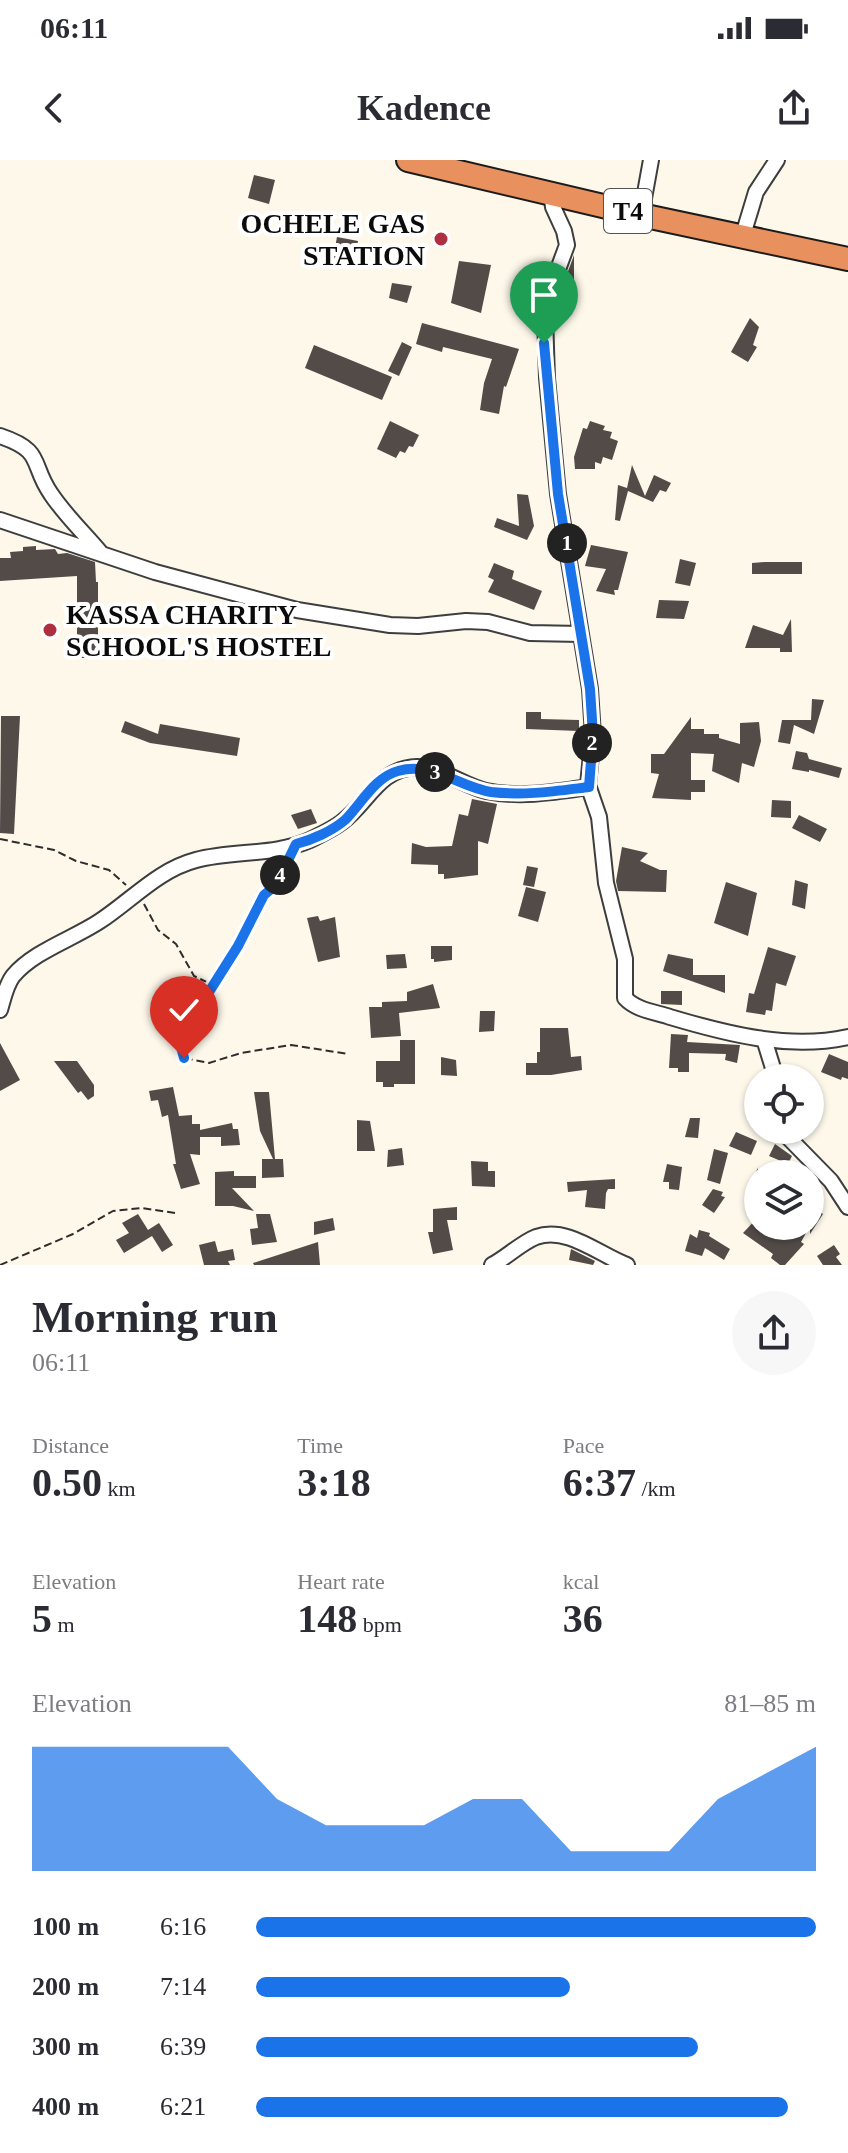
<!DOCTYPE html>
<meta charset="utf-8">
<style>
body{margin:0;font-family:Georgia,serif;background:#f7f7f7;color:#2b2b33;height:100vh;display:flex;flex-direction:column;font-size:30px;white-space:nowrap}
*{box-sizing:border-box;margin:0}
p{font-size:26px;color:#7c7c81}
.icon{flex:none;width:44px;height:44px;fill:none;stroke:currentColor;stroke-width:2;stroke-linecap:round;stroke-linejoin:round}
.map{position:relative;height:1105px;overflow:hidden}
.details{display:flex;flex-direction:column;background:#fff;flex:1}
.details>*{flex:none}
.buttons{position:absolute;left:744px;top:904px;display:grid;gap:16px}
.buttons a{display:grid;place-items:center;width:80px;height:80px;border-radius:50%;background:#fff;box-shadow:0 2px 6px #0004;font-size:40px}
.pin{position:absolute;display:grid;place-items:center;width:68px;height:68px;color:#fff;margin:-82px -34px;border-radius:50% 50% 50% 0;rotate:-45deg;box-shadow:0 0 8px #0007}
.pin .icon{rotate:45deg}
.km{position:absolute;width:40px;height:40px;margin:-20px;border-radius:50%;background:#222;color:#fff;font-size:22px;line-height:40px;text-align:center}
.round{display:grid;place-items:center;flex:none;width:84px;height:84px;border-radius:42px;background:#f7f7f7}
.head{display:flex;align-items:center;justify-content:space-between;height:136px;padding:0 32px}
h1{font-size:44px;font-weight:600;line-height:60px}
.stats{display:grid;grid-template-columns:repeat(3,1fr);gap:12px;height:136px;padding:8px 32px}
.stats div{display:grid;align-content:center}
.stats b{font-size:40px;font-weight:600}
.stats small{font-size:22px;font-weight:400}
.stats p{font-size:22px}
.chart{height:224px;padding:16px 32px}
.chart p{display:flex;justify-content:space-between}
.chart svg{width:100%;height:144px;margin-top:8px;fill:#1a73e8;opacity:.7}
ul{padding:0 32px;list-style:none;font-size:26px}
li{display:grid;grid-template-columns:128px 96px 1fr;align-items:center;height:60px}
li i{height:20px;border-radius:10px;background:#1a73e8}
.status{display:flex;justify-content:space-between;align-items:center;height:56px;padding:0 40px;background:#fff;direction:ltr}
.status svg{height:22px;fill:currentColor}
header{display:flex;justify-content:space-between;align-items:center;height:104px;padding:0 32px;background:#fff;font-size:36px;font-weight:600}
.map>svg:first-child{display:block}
.building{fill:#524b48}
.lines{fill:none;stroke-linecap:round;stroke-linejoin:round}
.minor-casing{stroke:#3e3e3e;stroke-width:18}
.highway-casing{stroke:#1c1c1c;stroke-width:26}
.path{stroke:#2d2d2d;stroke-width:2;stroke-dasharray:8 4;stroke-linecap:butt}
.minor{stroke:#fff;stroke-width:14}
.highway{stroke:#e8915e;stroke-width:22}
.route-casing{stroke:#fff;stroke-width:16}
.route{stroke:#1a73e8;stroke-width:10}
.poi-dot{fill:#ae2f40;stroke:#fff;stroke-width:3}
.labels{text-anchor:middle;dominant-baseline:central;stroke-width:8;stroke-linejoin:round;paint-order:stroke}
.shield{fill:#fff;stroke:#545454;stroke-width:2}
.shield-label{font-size:26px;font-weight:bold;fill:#0b0b0b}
.poi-label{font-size:28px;font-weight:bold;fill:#0b0b0b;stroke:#fff;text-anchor:end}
</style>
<div class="status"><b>06:11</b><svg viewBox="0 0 49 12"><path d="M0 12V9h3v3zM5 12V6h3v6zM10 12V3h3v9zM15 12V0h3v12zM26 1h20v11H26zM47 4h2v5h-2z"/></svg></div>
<header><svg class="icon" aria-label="back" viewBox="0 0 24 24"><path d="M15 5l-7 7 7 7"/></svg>Kadence<svg class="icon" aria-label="share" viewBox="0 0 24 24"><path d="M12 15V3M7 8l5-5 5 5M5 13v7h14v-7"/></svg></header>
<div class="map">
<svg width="848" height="1105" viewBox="0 0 848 1105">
<rect width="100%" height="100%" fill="#fdf8ea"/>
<path class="building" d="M 254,15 L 275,20 L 269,44 L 248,38 Z
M 337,77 L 358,81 L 354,102 L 333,98 Z
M 574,95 L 574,129 L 576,129 L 574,140 L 559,136 Z
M 459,101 L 491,105 L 481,153 L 451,143 Z
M 392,123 L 412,126 L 407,143 L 389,138 Z
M 750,158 L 759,167 L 753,185 L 757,187 L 748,202 L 731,192 Z
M 422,163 L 519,189 L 506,227 L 504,226 L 499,254 L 480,250 L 484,223 L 492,199 L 443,187 L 442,192 L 416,184 Z
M 402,182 L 412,187 L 399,216 L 388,211 Z
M 314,185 L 392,217 L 382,240 L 305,208 Z
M 390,261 L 419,275 L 413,287 L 409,286 L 405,293 L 400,291 L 396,298 L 377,289 Z
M 590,261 L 605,266 L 603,270 L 612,272 L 610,278 L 618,281 L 612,300 L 603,297 L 601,304 L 595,302 L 595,309 L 575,309 L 574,297 L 583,268 L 587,269 Z
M 632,305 L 645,336 L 654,315 L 671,323 L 666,332 L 660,330 L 653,342 L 628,331 L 620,361 L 615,360 L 618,325 L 627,328 Z
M 517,334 L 528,335 L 534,366 L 527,380 L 494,367 L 497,358 L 519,366 Z
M 591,385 L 628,392 L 618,430 L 614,430 L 615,435 L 596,431 L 606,409 L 585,406 Z
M 36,386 L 36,390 L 55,389 L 58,394 L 67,393 L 95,402 L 96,422 L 98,422 L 98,498 L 77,498 L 77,416 L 0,421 L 0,398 L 11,398 L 10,392 L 23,391 L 23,387 Z
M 680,399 L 696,403 L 690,426 L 675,423 Z
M 765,402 L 802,402 L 802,414 L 752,414 L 752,403 Z
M 494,403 L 514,411 L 512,419 L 542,431 L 534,450 L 488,432 L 494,420 L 488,417 Z
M 659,440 L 689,441 L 684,459 L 656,458 Z
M 791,459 L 792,492 L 780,492 L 780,488 L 745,488 L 753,465 L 783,475 Z
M 812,539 L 824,540 L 814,574 L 794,565 L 790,584 L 778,582 L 782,560 L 811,560 Z
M 526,552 L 541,552 L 541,559 L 579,560 L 579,571 L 526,569 Z
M 1,556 L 20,556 L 14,674 L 0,673 Z
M 691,557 L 691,569 L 704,569 L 704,574 L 719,574 L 719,578 L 740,584 L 740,563 L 759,562 L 761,581 L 754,607 L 742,603 L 739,623 L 712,611 L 714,594 L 691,593 L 691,620 L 705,620 L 705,632 L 691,632 L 691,640 L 652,638 L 659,614 L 651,613 L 651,594 L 664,594 Z
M 125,561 L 158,574 L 160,564 L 240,578 L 237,596 L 150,583 L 121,572 Z
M 796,591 L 807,593 L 809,599 L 842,608 L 839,618 L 809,610 L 809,612 L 792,609 Z
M 472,639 L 497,644 L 488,684 L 478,681 L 478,715 L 444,719 L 444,714 L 438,714 L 438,705 L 411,704 L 412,683 L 426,687 L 452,686 L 459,654 L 468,656 Z
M 772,640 L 791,641 L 791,658 L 771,657 Z
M 311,649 L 317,663 L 298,669 L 291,655 Z
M 799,655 L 827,669 L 820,682 L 792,668 Z
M 622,687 L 648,693 L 640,701 L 660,710 L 667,710 L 666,732 L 618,731 L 616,721 Z
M 527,706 L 538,708 L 534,727 L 523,725 Z
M 795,720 L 808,724 L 805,749 L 792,745 Z
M 726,722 L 757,733 L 748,776 L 714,763 Z
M 526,727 L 546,732 L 538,762 L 518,756 Z
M 318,756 L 320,761 L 335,757 L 340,797 L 318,802 L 307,758 Z
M 431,786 L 452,786 L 452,800 L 434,802 L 434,799 L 431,799 Z
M 768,787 L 796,796 L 786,826 L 776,823 L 772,851 L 766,850 L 765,855 L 746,852 L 749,833 L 754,834 Z
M 405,794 L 407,808 L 387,809 L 386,795 Z
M 668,794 L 693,799 L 693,815 L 725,815 L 725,833 L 663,811 Z
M 433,824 L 440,848 L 399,853 L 401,876 L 371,878 L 369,847 L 382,847 L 382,842 L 407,841 L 407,832 Z
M 661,831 L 682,831 L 682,845 L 661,844 Z
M 480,851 L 495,851 L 494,871 L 479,872 Z
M 540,868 L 568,868 L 571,897 L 581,896 L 582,910 L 551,915 L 526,915 L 526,903 L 537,903 L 537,892 L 540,892 Z
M 671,874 L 688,875 L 687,882 L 740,885 L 737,903 L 725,900 L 726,894 L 689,893 L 689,912 L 678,912 L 678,908 L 669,908 Z
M 400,880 L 415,880 L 415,924 L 394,924 L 394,927 L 383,927 L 383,922 L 376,922 L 376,901 L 400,901 Z
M 0,883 L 20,920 L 0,931 Z
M 829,894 L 848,902 L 848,919 L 842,917 L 841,920 L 821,912 Z
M 441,897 L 456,900 L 457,916 L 441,915 Z
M 54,901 L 77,901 L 94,925 L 94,936 L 88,940 L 81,931 L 78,933 Z
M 173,927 L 179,956 L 192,955 L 192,964 L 200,964 L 200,970 L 232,963 L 233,969 L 238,969 L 240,985 L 221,986 L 221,977 L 200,977 L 200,995 L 190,994 L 200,1024 L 181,1029 L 173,1004 L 176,1004 L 168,955 L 162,957 L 158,940 L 151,941 L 149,931 Z
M 254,932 L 269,932 L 275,999 L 283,999 L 284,1017 L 262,1018 L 262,999 L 273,999 L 260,971 Z
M 690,958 L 700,958 L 698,978 L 685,977 Z
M 357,960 L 370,961 L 375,991 L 357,991 Z
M 736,972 L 757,981 L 751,995 L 729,986 Z
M 775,984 L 792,996 L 788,1004 L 769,996 Z
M 402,988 L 404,1005 L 387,1007 L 388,990 Z
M 714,989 L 728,993 L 720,1024 L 707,1020 Z
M 471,1001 L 488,1002 L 488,1011 L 495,1011 L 495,1027 L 472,1026 Z
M 667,1004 L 682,1007 L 679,1030 L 669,1029 L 669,1022 L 663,1022 Z
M 758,1008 L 758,1039 L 745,1033 Z
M 234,1011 L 234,1016 L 256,1016 L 256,1028 L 232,1028 L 254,1051 L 233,1046 L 215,1046 L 215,1012 Z
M 615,1019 L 615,1029 L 608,1029 L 606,1033 L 605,1049 L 585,1047 L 587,1030 L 568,1032 L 567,1022 Z
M 713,1029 L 723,1032 L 721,1036 L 725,1037 L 714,1053 L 702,1045 Z
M 810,1045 L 823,1054 L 810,1074 L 810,1066 L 801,1082 L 804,1084 L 785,1105 L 780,1105 L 771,1098 L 773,1094 L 743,1073 L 758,1057 L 758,1066 L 810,1066 Z
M 457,1047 L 457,1060 L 447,1060 L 453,1090 L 433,1094 L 428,1072 L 433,1072 L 433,1049 Z
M 138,1054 L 148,1070 L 159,1063 L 173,1085 L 162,1092 L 152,1076 L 124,1093 L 116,1080 L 129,1073 L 122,1063 Z
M 256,1054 L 270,1054 L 277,1082 L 252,1085 L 250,1069 L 258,1068 Z
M 333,1058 L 335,1070 L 314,1075 L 314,1062 Z
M 699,1070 L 710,1073 L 709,1076 L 730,1089 L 724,1100 L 705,1088 L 702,1096 L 685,1091 L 690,1074 L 697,1078 Z
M 215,1081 L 218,1092 L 233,1089 L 235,1100 L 228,1101 L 230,1105 L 204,1105 L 199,1085 Z
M 318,1082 L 320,1105 L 254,1105 L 253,1103 Z
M 834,1085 L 840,1094 L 836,1097 L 842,1105 L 823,1105 L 817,1096 Z
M 571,1089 L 595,1101 L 593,1105 L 569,1100 Z"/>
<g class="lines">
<defs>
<path id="minor" d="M 551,33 L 553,47 L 564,71 L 567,85 L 550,131 L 545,156 L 547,218 L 558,334 L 590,529 L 593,575 L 588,625 L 599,657 L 606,723 L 625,799 L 625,838 C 636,850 655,852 670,857 C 727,874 789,890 848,877
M 641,55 L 651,0
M 743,75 L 756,32 L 777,0
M 0,276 C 45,291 30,304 51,334 C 65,355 84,373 100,392
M 0,360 L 155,412 L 297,450 L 390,465 L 418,466 L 466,461 L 488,462 L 530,473 L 581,474
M 0,850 C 3,840 6,825 13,816 C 34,791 73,779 100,761 C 132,740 158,710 196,700 C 234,690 274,696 310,680 C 320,675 333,669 342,662 C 368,643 379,608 417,607 C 440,607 464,626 486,631 C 520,638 555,632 589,627
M 764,879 L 776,918
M 781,970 L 831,1021 L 848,1047
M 492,1105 C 507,1097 521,1083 536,1077 C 568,1066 599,1095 627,1105"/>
<path id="highway" d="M 408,0 L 641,55 L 848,99"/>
</defs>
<use href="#minor" class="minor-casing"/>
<use href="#highway" class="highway-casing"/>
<path class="path" d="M 0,679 L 54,690 L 76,701 L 109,710 L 126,725
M 144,744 L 158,770 L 176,784 L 194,816 L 213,825 L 202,843 L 181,887 L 184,898 L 209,903 L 241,893 L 291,885 L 348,894
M 214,824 L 251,764 L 264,735 L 276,725 L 288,701
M 0,1105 L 73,1074 L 113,1051 L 142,1048 L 175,1053"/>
<use href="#minor" class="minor"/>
<use href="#highway" class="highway"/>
</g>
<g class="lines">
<defs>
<path id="route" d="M 184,898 L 181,887 L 202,843 L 238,786 L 264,735 L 276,725 L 296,684 C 312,680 332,671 345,660 C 361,644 375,617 398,611 C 432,601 459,627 491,632 C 524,636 556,631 589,627 L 593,575 L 590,529 L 558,334 L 544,183"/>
</defs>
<use href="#route" class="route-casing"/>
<use href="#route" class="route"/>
</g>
<g class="poi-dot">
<circle cx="441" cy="79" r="8"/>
<circle cx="50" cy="470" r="8"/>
</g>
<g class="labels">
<rect class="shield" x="604" y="29" width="48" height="44" rx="6"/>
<g class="shield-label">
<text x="628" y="51">T4</text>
</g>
<g class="poi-label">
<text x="425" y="63">OCHELE GAS<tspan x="425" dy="32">STATION</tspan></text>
<text x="66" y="454" text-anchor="start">KASSA CHARITY<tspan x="66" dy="32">SCHOOL'S HOSTEL</tspan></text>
</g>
</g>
</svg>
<div class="buttons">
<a><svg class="icon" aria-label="locate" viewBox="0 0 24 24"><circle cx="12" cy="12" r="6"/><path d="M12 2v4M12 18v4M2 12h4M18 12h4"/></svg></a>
<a><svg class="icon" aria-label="layers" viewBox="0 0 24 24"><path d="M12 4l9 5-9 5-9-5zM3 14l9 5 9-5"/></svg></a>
</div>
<div class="pin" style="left:544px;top:183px;background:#1e9e55"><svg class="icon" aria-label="arrive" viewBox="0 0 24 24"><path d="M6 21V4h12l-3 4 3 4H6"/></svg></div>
<div class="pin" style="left:184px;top:898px;background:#d93025"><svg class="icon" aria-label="check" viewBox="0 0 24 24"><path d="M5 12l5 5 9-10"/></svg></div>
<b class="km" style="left:567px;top:383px">1</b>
<b class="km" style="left:592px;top:583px">2</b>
<b class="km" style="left:435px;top:612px">3</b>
<b class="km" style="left:280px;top:715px">4</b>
</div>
<section class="details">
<div class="head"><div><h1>Morning run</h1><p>06:11</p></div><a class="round"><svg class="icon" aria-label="share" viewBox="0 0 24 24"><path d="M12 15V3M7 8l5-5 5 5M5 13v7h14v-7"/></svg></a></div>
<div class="stats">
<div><p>Distance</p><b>0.50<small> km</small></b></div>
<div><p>Time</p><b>3:18</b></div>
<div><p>Pace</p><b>6:37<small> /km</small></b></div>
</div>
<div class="stats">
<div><p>Elevation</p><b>5<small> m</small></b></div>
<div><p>Heart rate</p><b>148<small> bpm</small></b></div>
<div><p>kcal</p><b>36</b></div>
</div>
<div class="chart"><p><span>Elevation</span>81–85 m</p>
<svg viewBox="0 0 160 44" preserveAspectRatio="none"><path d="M0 44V6L10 6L20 6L30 6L40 6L50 22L60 30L70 30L80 30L90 22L100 22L110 38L120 38L130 38L140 22L150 14L160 6V44z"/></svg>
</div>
<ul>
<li><b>100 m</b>6:16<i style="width:100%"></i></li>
<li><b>200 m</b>7:14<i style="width:56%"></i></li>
<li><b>300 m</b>6:39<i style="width:79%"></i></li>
<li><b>400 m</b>6:21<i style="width:95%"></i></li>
</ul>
</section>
